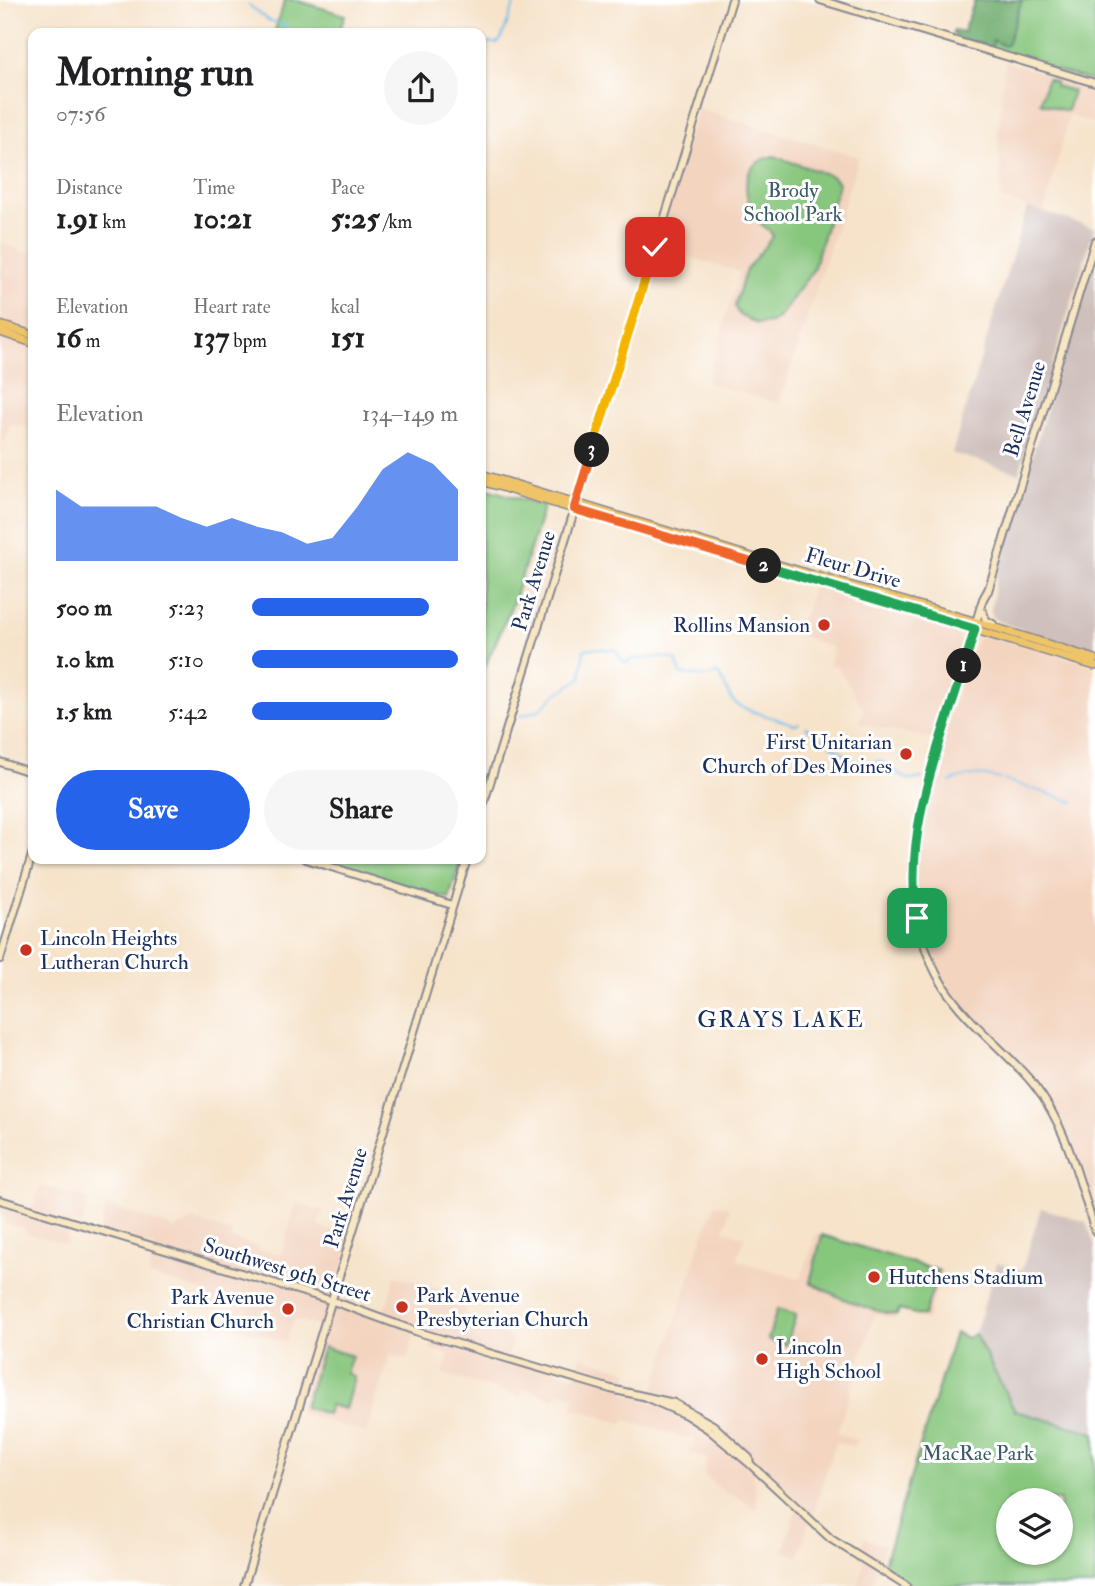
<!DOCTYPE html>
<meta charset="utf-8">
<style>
body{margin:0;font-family:"IM FELL Double Pica",serif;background:#f6f6f6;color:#202124;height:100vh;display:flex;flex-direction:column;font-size:26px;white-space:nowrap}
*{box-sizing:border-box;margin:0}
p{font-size:23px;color:#757577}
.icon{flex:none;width:38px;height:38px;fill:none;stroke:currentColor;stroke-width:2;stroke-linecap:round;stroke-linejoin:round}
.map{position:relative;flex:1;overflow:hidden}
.side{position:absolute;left:28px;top:28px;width:458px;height:836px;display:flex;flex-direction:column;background:#fff;border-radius:14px;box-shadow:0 2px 5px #0004}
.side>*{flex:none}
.buttons{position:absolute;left:996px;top:1488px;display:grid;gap:14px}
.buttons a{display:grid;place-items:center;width:77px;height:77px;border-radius:50%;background:#fff;box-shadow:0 2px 5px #0004;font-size:35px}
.pin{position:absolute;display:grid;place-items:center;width:60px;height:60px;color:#fff;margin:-30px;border-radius:14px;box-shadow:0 4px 10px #0006}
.km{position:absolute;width:35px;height:35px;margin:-18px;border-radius:50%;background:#222;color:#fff;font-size:19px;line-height:35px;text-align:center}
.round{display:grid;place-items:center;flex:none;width:74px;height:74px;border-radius:37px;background:#f6f6f6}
.head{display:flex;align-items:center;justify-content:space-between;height:119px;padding:0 28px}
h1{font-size:38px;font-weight:700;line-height:52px}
.metrics{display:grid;grid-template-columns:repeat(3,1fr);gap:10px;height:119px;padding:7px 28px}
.metrics div{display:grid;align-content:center}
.metrics b{font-size:30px;font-weight:700}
.metrics small{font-size:19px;font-weight:400}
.metrics p{font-size:19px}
.chart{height:196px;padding:14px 28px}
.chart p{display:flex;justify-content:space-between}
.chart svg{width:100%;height:126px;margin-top:7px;fill:#2563eb;opacity:.7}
.primary-button{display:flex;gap:14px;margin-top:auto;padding:14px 28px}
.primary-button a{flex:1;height:80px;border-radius:42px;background:#2563eb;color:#fff;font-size:28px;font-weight:700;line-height:80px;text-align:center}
.primary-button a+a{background:#f6f6f6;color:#202124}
ul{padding:0 28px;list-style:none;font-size:23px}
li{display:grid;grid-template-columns:112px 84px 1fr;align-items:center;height:52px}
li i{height:18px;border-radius:9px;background:#2563eb}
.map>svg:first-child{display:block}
.built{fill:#f3d4bf}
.industrial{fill:#cfc0bb}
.green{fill:#87c67d;stroke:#517a6e;stroke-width:2;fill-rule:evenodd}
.forest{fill:#6dab6c;stroke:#446d65;stroke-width:2}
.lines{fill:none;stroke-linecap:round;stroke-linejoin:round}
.stream{stroke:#6dbbe8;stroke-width:2}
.secondary-casing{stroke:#888994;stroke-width:10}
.primary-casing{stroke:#888994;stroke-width:10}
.secondary{stroke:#f9e7c3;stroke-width:6}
.primary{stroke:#efc469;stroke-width:7}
.split-1-casing{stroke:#fff;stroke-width:14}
.split-2-casing{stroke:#fff;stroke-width:14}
.split-3-casing{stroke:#fff;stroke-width:14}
.split-4-casing{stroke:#fff;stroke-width:14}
.split-1{stroke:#22a559;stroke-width:9}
.split-2{stroke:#22a559;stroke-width:9}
.split-3{stroke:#f0652b;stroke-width:9}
.split-4{stroke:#f5b400;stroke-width:9}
.poi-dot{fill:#c8321e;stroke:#fff;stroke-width:2.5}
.labels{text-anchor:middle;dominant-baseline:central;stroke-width:6;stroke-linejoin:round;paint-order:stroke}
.park-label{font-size:21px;fill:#3b5c67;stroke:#fff}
.street-label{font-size:21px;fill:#1b2f5e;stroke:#fff}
.poi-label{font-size:21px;fill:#1b2f5e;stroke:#fff;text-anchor:start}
.neighbourhood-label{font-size:23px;letter-spacing:2px;fill:#1b2f5e;stroke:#fff}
</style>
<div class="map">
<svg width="1095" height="1586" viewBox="0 0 1095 1586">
<rect width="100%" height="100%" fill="#fff"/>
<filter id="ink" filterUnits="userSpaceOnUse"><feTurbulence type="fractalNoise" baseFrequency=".0143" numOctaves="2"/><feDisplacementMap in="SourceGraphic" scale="14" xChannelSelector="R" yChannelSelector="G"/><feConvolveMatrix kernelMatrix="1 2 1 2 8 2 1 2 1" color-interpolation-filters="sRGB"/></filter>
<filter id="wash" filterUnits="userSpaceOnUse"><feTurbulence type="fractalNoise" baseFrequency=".00686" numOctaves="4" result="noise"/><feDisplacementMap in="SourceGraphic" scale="28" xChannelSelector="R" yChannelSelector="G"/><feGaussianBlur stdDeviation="1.57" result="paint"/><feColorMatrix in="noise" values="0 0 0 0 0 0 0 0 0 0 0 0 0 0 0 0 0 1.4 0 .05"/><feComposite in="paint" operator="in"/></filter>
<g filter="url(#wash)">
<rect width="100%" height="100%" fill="#f6e3ca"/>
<path class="built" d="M 1005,62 L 1095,88 L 1095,123 L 1069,116 L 1044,212 L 1001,199 L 998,132 Z
M 698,109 L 859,157 L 779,404 L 707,382 L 739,272 L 655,247 Z
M 2,244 L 33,254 L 33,335 L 0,325 Z
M 0,332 L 33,343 L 33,429 L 11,423 L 5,442 L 0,440 Z
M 812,585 L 955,632 L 962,646 L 932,739 L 859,723 L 863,709 L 838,667 L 829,664 L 833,648 L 801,636 L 797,624 L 806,612 Z
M 985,635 L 1095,666 L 1095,1231 L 1069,1149 L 1040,1093 L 968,1017 L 934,968 L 914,900 L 922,806 L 944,730 L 977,640 Z
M 40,1185 L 90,1200 L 82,1225 L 72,1223 L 66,1244 L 25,1233 L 26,1229 L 5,1223 L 7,1217 L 0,1215 L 0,1200 L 32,1210 Z
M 296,1203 L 323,1211 L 318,1226 L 352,1237 L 333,1300 L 382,1318 L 395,1276 L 445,1290 L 442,1301 L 465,1308 L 462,1317 L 486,1324 L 485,1329 L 513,1338 L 507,1356 L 574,1377 L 581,1357 L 629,1371 L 623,1392 L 686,1415 L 745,1459 L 700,1416 L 652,1397 L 696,1255 L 715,1204 L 730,1208 L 724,1230 L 745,1237 L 737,1260 L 801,1279 L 816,1234 L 943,1270 L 927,1321 L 899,1308 L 895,1319 L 875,1314 L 837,1433 L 858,1440 L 855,1447 L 835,1442 L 813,1516 L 784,1495 L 751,1465 L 758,1510 L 737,1497 L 727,1494 L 703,1474 L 707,1459 L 689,1453 L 696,1439 L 681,1437 L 625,1420 L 624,1424 L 572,1408 L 576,1397 L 559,1391 L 556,1398 L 524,1389 L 521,1397 L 443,1374 L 449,1355 L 430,1349 L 434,1335 L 416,1331 L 407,1359 L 390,1355 L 366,1433 L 298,1412 L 323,1328 L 294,1319 L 286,1342 L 228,1325 L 235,1301 L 225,1298 L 221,1308 L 204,1303 L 206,1292 L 148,1275 L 156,1248 L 99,1231 L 107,1205 L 174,1228 L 173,1231 L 192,1219 L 232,1233 L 231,1238 L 258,1247 L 258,1249 L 281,1255 Z
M 797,1507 L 810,1520 L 798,1556 L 783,1551 Z
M 864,1538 L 885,1545 L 872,1586 L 858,1586 L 865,1561 L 858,1556 Z"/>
<path class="industrial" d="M 1027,207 L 1094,228 L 1019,473 L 952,453 Z
M 1095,251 L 1095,655 L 998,621 L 992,617 L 991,609 L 997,572 Z
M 1041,1208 L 1086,1222 L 1095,1246 L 1095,1433 L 1015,1411 L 975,1334 L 997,1263 L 1022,1270 Z"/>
<path class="green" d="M 285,0 L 295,0 L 345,15 L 339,33 L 274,33 Z
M 978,0 L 1095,0 L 1095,82 L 965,44 Z
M 1047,79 L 1056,82 L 1055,86 L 1073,91 L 1067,111 L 1040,103 Z
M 774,156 L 832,176 L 839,183 L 813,270 L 780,316 L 772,323 L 757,324 L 741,316 L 736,310 L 735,304 L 746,270 L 773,236 C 769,229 762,226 757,219 C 741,194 740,163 774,156 Z
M 481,487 L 544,506 L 513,603 L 481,676 Z
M 323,859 L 461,859 L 449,899 Z
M 822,1235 L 939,1271 L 924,1316 L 899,1310 L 897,1315 C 865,1310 839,1298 810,1282 Z
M 777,1309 L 796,1315 L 786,1345 L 768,1340 Z
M 955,1333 L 968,1338 L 975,1334 L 1015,1411 L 1095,1433 L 1095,1586 L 913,1586 L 883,1567 ZM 1008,1500 L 1060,1500 L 1060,1552 L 1008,1552 Z
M 323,1347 L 352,1356 L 346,1373 L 354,1377 L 345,1409 L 330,1405 L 327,1414 L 304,1407 Z"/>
<path class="forest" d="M 975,0 L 1022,0 L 1007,45 L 1004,46 L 993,40 L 992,47 L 988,49 L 981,43 L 960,40 L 953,34 L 953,31 L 963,32 Z"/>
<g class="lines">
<path class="stream" d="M 249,5 L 268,20 L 285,25 L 291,33
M 481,48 L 489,43 L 497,43 L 501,39 L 516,0
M 520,716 L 539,710 L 555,695 L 581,678 L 584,650 L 591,648 L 616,650 L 622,661 L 627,663 L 632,659 C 647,660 662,654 676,660 L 681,674 L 707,677 L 718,673 C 724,682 727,694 734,702 C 742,711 783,720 796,725 L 799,723
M 806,727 L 856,762 L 868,763 L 879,761 C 897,768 902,785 922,778
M 1004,780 L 1074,802
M 950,782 C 967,774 981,774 1000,779"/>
</g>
</g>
<g filter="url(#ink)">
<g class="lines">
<defs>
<path id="secondary" d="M 820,0 L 1095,83
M 989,588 L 983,599 C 972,634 963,670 951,706 C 923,797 888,899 944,987 C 968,1024 1006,1050 1034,1085 C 1067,1126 1079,1181 1095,1231
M 988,591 L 1095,241
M 983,612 L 986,620 L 993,624
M 0,762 L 33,773
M 481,812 L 732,0
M 306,859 L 452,905
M 0,959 L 33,852
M 0,1200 L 333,1301 L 418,1332 L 611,1389 L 674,1403 L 713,1425 L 749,1458 L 750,1464
M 645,1397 L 686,1415 L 708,1429 L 750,1464 L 831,1539 L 906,1586
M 244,1586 L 467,859"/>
<path id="primary" d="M 0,325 L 33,335
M 0,332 L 33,343
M 481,474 L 765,561 L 984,624 L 1095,659
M 481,481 L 1095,666"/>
</defs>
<use href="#secondary" class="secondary-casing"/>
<use href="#primary" class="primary-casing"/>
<use href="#secondary" class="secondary"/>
<use href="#primary" class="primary"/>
</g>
</g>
<g class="lines" filter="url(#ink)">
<defs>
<path id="split-1" d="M 917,918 C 903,832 939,747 964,666"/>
<path id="split-2" d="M 764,566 L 975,629 L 964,666"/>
<path id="split-3" d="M 592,450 L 574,509 L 764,566"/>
<path id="split-4" d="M 592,450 L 655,247"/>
</defs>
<use href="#split-1" class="split-1-casing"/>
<use href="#split-2" class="split-2-casing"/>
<use href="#split-3" class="split-3-casing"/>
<use href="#split-4" class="split-4-casing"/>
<use href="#split-1" class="split-1"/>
<use href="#split-2" class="split-2"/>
<use href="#split-3" class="split-3"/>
<use href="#split-4" class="split-4"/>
</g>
<g class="poi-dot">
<circle cx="824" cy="625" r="7"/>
<circle cx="906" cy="754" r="7"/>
<circle cx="26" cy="950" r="7"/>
<circle cx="874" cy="1277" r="7"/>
<circle cx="402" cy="1307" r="7"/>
<circle cx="288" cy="1309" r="7"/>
<circle cx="762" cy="1359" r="7"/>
</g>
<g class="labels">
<g class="park-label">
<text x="793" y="190">Brody<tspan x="793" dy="24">School Park</tspan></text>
<text x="978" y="1453">MacRae Park</text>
</g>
<g class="street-label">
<text transform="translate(1025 409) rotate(-73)">Bell Avenue</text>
<text transform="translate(853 568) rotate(16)">Fleur Drive</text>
<text transform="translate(534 581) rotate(-73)">Park Avenue</text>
<text transform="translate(346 1198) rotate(-73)">Park Avenue</text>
<text transform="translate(287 1270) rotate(17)">Southwest 9th Street</text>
</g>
<g class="poi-label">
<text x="810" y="625" text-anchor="end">Rollins Mansion</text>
<text x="892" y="742" text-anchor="end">First Unitarian<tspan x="892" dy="24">Church of Des Moines</tspan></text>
<text x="40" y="938">Lincoln Heights<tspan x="40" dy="24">Lutheran Church</tspan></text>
<text x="888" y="1277">Hutchens Stadium</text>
<text x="416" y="1295">Park Avenue<tspan x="416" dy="24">Presbyterian Church</tspan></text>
<text x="274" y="1297" text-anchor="end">Park Avenue<tspan x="274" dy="24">Christian Church</tspan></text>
<text x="776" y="1347">Lincoln<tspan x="776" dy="24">High School</tspan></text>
</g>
<g class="neighbourhood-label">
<text x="781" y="1019">GRAYS LAKE</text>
</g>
</g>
</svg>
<div class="buttons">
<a><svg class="icon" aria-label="layers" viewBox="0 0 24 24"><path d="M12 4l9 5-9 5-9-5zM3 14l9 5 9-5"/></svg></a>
</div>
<div class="pin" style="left:917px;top:918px;background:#1e9e55"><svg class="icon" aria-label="arrive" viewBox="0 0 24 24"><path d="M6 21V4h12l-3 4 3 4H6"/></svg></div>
<div class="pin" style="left:655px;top:247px;background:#d93025"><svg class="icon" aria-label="check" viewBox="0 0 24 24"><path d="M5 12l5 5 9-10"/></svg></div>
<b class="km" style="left:964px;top:666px">1</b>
<b class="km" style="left:764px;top:566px">2</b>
<b class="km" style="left:592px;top:450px">3</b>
<section class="side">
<div class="head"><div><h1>Morning run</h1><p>07:56</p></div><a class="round"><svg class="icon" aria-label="share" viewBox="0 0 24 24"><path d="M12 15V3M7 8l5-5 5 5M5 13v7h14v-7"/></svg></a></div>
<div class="metrics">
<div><p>Distance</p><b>1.91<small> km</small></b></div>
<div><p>Time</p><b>10:21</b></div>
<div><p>Pace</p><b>5:25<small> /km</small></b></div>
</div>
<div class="metrics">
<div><p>Elevation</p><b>16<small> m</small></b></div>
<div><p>Heart rate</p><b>137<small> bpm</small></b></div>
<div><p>kcal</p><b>151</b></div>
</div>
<div class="chart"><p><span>Elevation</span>134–149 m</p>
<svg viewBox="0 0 160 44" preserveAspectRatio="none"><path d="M0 44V19L10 25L20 25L30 25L40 25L50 29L60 32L70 29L80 32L90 34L100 38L110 36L120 25L130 12L140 6L150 10L160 19V44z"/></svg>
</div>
<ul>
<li><b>500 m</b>5:23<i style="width:86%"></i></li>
<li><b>1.0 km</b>5:10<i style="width:100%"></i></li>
<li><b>1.5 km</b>5:42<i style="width:68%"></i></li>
</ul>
<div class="primary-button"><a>Save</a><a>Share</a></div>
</section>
</div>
